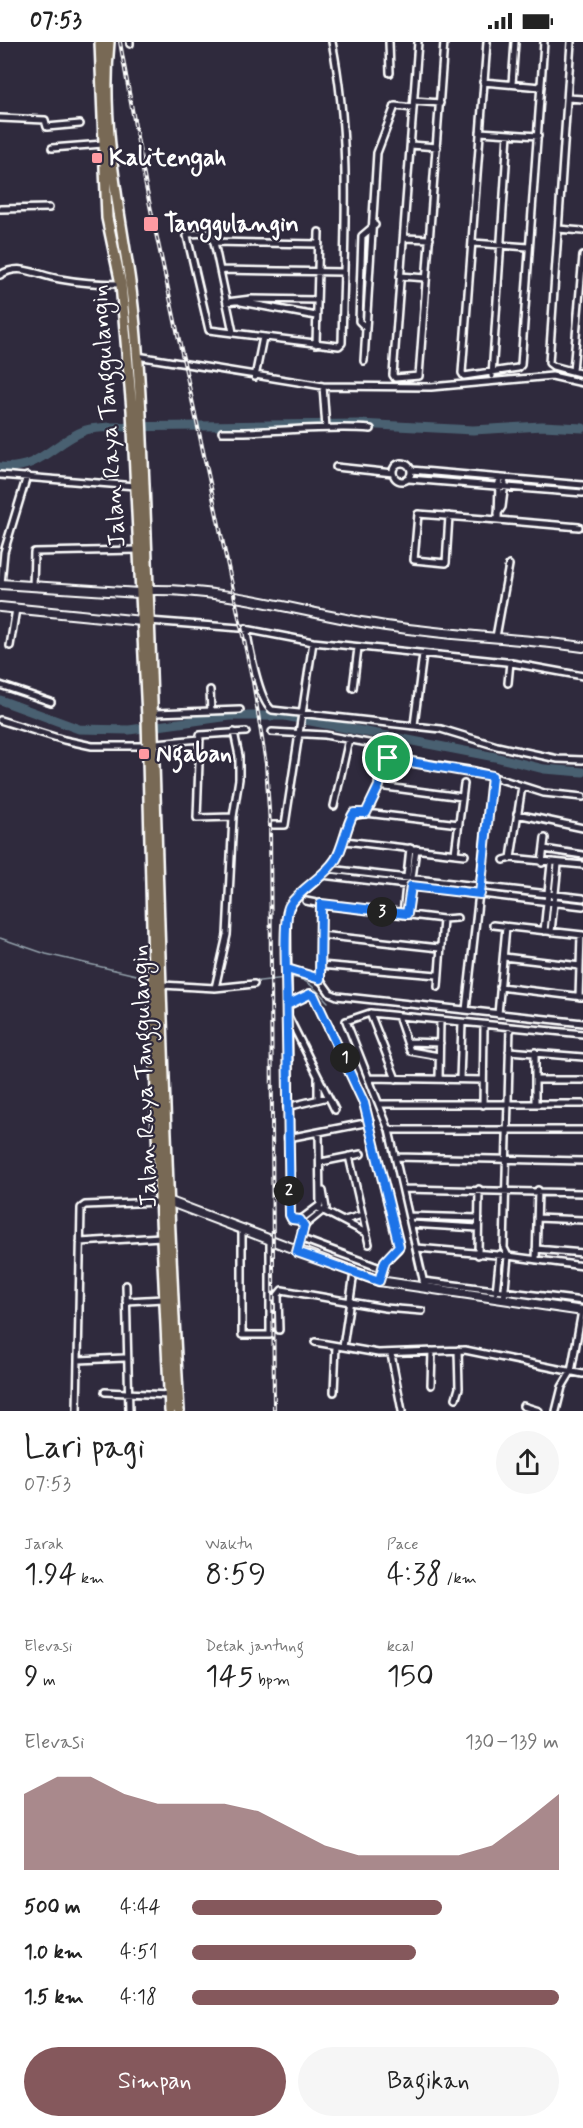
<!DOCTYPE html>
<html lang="id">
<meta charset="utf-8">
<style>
body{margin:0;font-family:Mynerve,sans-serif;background:#f6f6f6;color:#222;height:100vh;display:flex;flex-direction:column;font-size:22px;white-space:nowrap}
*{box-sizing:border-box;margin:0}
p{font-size:20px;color:#767676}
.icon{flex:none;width:33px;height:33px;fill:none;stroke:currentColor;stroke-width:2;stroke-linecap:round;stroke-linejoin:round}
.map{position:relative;height:1369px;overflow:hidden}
.panel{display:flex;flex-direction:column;background:#fff;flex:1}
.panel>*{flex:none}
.pin{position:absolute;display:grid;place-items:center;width:51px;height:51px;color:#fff;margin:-26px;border:3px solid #fff;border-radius:50%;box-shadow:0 2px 6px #0007}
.km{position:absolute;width:30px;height:30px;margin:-15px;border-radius:50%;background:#222;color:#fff;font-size:16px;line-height:30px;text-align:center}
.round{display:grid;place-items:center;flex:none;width:63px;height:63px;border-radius:32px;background:#f6f6f6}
.overview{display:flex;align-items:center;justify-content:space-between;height:102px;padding:0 24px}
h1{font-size:33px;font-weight:600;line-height:45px}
.stats{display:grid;grid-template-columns:repeat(3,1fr);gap:9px;height:102px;padding:6px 24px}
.stats div{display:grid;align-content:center}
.stats b{font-size:30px;font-weight:600}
.stats small{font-size:16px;font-weight:400}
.stats p{font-size:16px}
.chart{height:168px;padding:12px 24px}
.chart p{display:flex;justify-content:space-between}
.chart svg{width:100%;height:108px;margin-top:6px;fill:#85585c;opacity:.7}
.primary-button{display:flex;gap:12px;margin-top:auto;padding:12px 24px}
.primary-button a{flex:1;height:69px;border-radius:36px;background:#85585c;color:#fff;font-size:24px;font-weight:600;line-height:69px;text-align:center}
.primary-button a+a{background:#f6f6f6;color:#222}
ul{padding:0 24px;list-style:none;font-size:20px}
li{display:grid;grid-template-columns:96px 72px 1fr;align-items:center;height:45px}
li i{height:15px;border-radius:8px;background:#85585c}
.status{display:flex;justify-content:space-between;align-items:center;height:42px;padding:0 30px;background:#fff;direction:ltr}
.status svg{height:16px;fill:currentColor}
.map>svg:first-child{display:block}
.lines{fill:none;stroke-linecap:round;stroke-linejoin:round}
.stream{stroke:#92a0aa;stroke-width:1.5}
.river{stroke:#496171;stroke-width:9}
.street-casing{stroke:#fff;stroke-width:10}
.secondary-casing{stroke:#fff;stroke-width:12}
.highway-casing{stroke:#fff;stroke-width:14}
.street{stroke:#2f2a3d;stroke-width:5}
.secondary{stroke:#2f2a3d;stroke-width:8}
.highway{stroke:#786954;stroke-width:9}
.rail-casing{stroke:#fff;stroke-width:4}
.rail{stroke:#2f2a3d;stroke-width:1.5;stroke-dasharray:4.5;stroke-linecap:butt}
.route-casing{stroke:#fff;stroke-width:12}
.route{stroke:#1a73e8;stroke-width:8}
.poi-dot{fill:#ff9aa2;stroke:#2f2a3d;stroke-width:2}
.labels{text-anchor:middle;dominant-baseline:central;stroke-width:4.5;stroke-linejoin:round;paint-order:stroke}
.poi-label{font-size:24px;font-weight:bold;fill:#fff;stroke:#2f2a3d;text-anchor:start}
.street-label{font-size:24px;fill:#fff;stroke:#2f2a3d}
</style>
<div class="status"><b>07:53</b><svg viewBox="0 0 49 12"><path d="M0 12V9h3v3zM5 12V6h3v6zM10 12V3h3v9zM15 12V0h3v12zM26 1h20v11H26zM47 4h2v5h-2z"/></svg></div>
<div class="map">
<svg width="583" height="1369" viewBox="0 0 583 1369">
<rect width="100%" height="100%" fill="#2f2a3d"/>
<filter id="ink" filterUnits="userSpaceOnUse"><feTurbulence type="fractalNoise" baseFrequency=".0167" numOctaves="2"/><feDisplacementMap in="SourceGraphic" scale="12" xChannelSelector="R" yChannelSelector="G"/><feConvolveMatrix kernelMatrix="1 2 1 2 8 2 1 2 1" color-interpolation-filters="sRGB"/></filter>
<g filter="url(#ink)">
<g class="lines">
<path class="stream" d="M 0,896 L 46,912 L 149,936
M 290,936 C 306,934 318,950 328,960
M 166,939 L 182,941
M 234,942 L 286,936"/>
<path class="river" d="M 0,425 C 40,429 53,400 86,388 C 93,386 103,386 110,385 L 359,382 L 473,388 L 542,384 L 583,386
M 0,658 L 79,687 L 129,688 L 230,674 L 285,674 L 495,715 L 544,727 L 583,730"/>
<defs>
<path id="street" d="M 130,0 L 130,2
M 389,0 L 390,31
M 418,0 L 393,333 L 395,336 L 419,334 L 444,0
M 487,0 L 462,331 L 464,334 L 518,326 L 521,323 L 544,0
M 571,0 L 549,321 L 553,324 L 583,332
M 483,40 L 541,45
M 512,42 L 515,0
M 568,56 L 583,57
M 414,59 L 440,61
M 0,76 L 45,78 L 47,85 L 80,82
M 480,90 L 538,94
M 411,103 L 437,105
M 52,106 L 103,102
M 0,167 L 49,166
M 558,187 L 583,189
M 404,196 L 430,197
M 214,200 L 319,202
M 473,201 L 528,205
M 220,228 L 343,230
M 0,233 C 21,220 38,234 60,237 C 81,241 100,242 121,242
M 400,234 L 426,236
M 227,260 L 251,257 L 317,258
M 241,260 L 316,274
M 365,285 L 359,279 L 362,194 L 375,183
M 233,290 L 214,200 L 208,191 L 189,192 L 187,194 L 209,288 L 339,304 L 342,301 C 344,201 352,99 332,0
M 316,302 L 319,190
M 137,314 L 323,344 L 431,345 L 552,334 L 583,341
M 364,319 L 377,111 L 395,64 L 413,66
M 573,329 L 583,214
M 492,334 L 508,92
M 255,335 L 263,295
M 323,344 L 326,386
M 222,390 C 272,391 322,383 371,387
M393 430a9 9 0 1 1 18 0a9 9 0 1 1-18 0Z
M 336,425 L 393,431
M 411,428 L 583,443
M 0,433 L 135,444
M 409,437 L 583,451
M 499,440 L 498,478 L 579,485
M 498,471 L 502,465 L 505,441
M 449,474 L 446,521 L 414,518 L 418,472 L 498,478
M 1,542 L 4,510 L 27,434
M 33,545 L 34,510 L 138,508
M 149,579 L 240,586 L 313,600 L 506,620 L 583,634
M 246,586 C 249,604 259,659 272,668 L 441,687 L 497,704 L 558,717 L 583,718
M 496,595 L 509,523
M 10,604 L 16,567
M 508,641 L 510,620
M 0,643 L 51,660
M 353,646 L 358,606
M 210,648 L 211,669
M 155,671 L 240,668
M 0,678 L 64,698 L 92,704 L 148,704
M 414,683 L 423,612
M 272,690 L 325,693 L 384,704 L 382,715
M 156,701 L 200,697
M 379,744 L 462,755
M 334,764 L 349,697
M 366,771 L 459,782
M 517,772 L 583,786
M 233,775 L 197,776 L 200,693 L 246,690
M 273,783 L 285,783 L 313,600
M 345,799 L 465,813
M 544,807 L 583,813
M 455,811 L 464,742
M 511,816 L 522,744
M 504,818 L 511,816 L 583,823
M 542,821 L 545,796
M 329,827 L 583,856
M 322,833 L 583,864
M 306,859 L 321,862
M 403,872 L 410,806
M 407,872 L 416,807
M 493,883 L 583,893
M 544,889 L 551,822
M 551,890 L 558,822
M 320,893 L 439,906
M 504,915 L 580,924
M 320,923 L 437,933
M 287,927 L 320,937 L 330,951 L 337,954 L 583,981
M 320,937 L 321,862 L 443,877 L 457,876
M 162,943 L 215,946 L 254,942
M 438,945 L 443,877
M 500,945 L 583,955
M 215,946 L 227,893 L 233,775 L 239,737 L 239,714 L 234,690
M 579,955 L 581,893
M 287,963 L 310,952 L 314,954 L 364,1061 L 399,1202 L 398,1207 L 385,1219 L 379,1239
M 466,968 L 492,734
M 370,971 L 396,1037
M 498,972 L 506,885
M 288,974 L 335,1068
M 398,974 L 410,1009 L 439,1014
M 408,1000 L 440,1001
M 509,1009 L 583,1015
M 318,1035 L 318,1057
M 369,1036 L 483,1038
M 439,1037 L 440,978
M 460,1037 L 462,981
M 535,1038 L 583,1038
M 535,1061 L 535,1010
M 379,1062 L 583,1062
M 483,1063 L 484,984
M 287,1065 L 328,1055
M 389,1088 L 583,1088
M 288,1096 L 370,1080
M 349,1114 L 369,1202
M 395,1115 L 583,1119
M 321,1120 L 361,1112
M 404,1147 L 583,1151
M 318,1166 L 366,1191
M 410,1174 L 478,1176
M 537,1176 L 583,1178
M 300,1178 L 320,1163 L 319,1091
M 345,1178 L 362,1173
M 411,1182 L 478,1186
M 304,1184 L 326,1166 L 323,1149
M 242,1186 L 242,1293 L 270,1293 L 270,1199
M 302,1197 L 383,1227
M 80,1200 L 161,1195
M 417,1206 L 508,1214 L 583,1224
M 536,1207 L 583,1211
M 297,1210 L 304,1184 L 300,1178 L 292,1177 L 290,1173 L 287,871 C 296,848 322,839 335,818 C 344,804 345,788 352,774 L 366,771 L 379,744 L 382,715 L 475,729 L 544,751 L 583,755
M 478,1213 L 479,1147
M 536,1218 L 538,1148
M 423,1239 L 583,1259
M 126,1243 L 129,1369
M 425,1246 L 389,1088 L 346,979 L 370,971 L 583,992
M 496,1250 L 500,1212
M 504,1257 L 508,1214 L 504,1206 L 510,985
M 126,1259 L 164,1257
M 279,1288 L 278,1253 L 282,1248 L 385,1266 L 422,1269
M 315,1300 L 378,1311 L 465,1308 L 583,1332
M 343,1305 L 354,1231
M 391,1312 L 402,1369
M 79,1318 L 124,1316
M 431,1343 L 432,1309
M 105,1350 L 169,1353
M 334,1350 L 336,1304
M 456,1356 L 459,1346 L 458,1308
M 523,1364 L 539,1369
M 77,1369 L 81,1166 L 85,1163 L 160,1160
M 556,1369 L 562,1345 L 571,1330 L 582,1269"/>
<path id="secondary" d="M 0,542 L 139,551
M 148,548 C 225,546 299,570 374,582 C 443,594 514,595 583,605
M 0,565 L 142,579
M 168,1159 L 379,1239 L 583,1269"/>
<path id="highway" d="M 100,0 L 107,176 L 121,242 L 132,368 L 147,675 L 157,1091 L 170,1369
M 109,0 C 101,79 117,155 129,233 C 137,287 140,343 142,398 C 157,721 160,1045 179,1369"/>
</defs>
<use href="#street" class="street-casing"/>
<use href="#secondary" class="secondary-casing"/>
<use href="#highway" class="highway-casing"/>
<use href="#street" class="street"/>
<use href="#secondary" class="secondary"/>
<use href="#highway" class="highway"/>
<defs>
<path id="rail" d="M 120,0 L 146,145 L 253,640 L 266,722 L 270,783 L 274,1369"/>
</defs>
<use href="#rail" class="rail-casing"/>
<use href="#rail" class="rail"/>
</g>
</g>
<g class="lines" filter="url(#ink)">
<defs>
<path id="route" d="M 388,716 L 382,715 L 379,744 L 366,771 L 354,771 C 348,778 343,806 336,817 C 324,836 302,845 290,863 C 282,875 287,945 287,963 L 310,952 L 314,954 L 364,1061 L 399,1204 L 385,1219 L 379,1239 L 297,1210 L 304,1184 L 300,1178 L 292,1177 L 290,1173 L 286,932 L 287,927 L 320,937 L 321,862 L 407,872 L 411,844 L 480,852 L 492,734 L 388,716"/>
</defs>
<use href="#route" class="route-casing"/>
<use href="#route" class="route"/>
</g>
<g class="poi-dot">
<rect x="91" y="110" width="12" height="12" rx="3"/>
<rect x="143" y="174" width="16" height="16" rx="3"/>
<rect x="138" y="706" width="12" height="12" rx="3"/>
</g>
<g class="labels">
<g class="poi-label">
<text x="109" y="116">Kalitengah</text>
<text x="164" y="182">Tanggulangin</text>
<text x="156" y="712">Ngaban</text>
</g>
<g class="street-label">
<text transform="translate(109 374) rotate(-94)">Jalan Raya Tanggulangin</text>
<text transform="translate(145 1034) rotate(-92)">Jalan Raya Tanggulangin</text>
</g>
</g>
</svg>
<div class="pin" style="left:388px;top:716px;background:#1e9e55"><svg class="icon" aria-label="arrive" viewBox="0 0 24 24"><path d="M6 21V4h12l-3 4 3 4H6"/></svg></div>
<b class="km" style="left:345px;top:1016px">1</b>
<b class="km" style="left:289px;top:1149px">2</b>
<b class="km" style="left:382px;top:870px">3</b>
</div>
<section class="panel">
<div class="overview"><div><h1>Lari pagi</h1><p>07:53</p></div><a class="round"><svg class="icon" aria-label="share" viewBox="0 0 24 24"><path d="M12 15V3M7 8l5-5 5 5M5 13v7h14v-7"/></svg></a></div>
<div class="stats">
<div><p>Jarak</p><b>1.94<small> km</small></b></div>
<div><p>Waktu</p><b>8:59</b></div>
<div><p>Pace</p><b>4:38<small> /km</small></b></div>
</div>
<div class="stats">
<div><p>Elevasi</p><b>9<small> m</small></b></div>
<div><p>Detak jantung</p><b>145<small> bpm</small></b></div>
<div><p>kcal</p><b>150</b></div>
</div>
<div class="chart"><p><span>Elevasi</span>130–139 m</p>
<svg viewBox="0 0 160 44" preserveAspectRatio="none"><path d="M0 44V13L10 6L20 6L30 13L40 17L50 17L60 17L70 20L80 27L90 34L100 38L110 38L120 38L130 38L140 34L150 24L160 13V44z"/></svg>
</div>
<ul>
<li><b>500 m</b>4:44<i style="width:68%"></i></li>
<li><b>1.0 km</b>4:51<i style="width:61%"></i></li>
<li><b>1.5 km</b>4:18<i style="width:100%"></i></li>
</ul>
<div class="primary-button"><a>Simpan</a><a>Bagikan</a></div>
</section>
